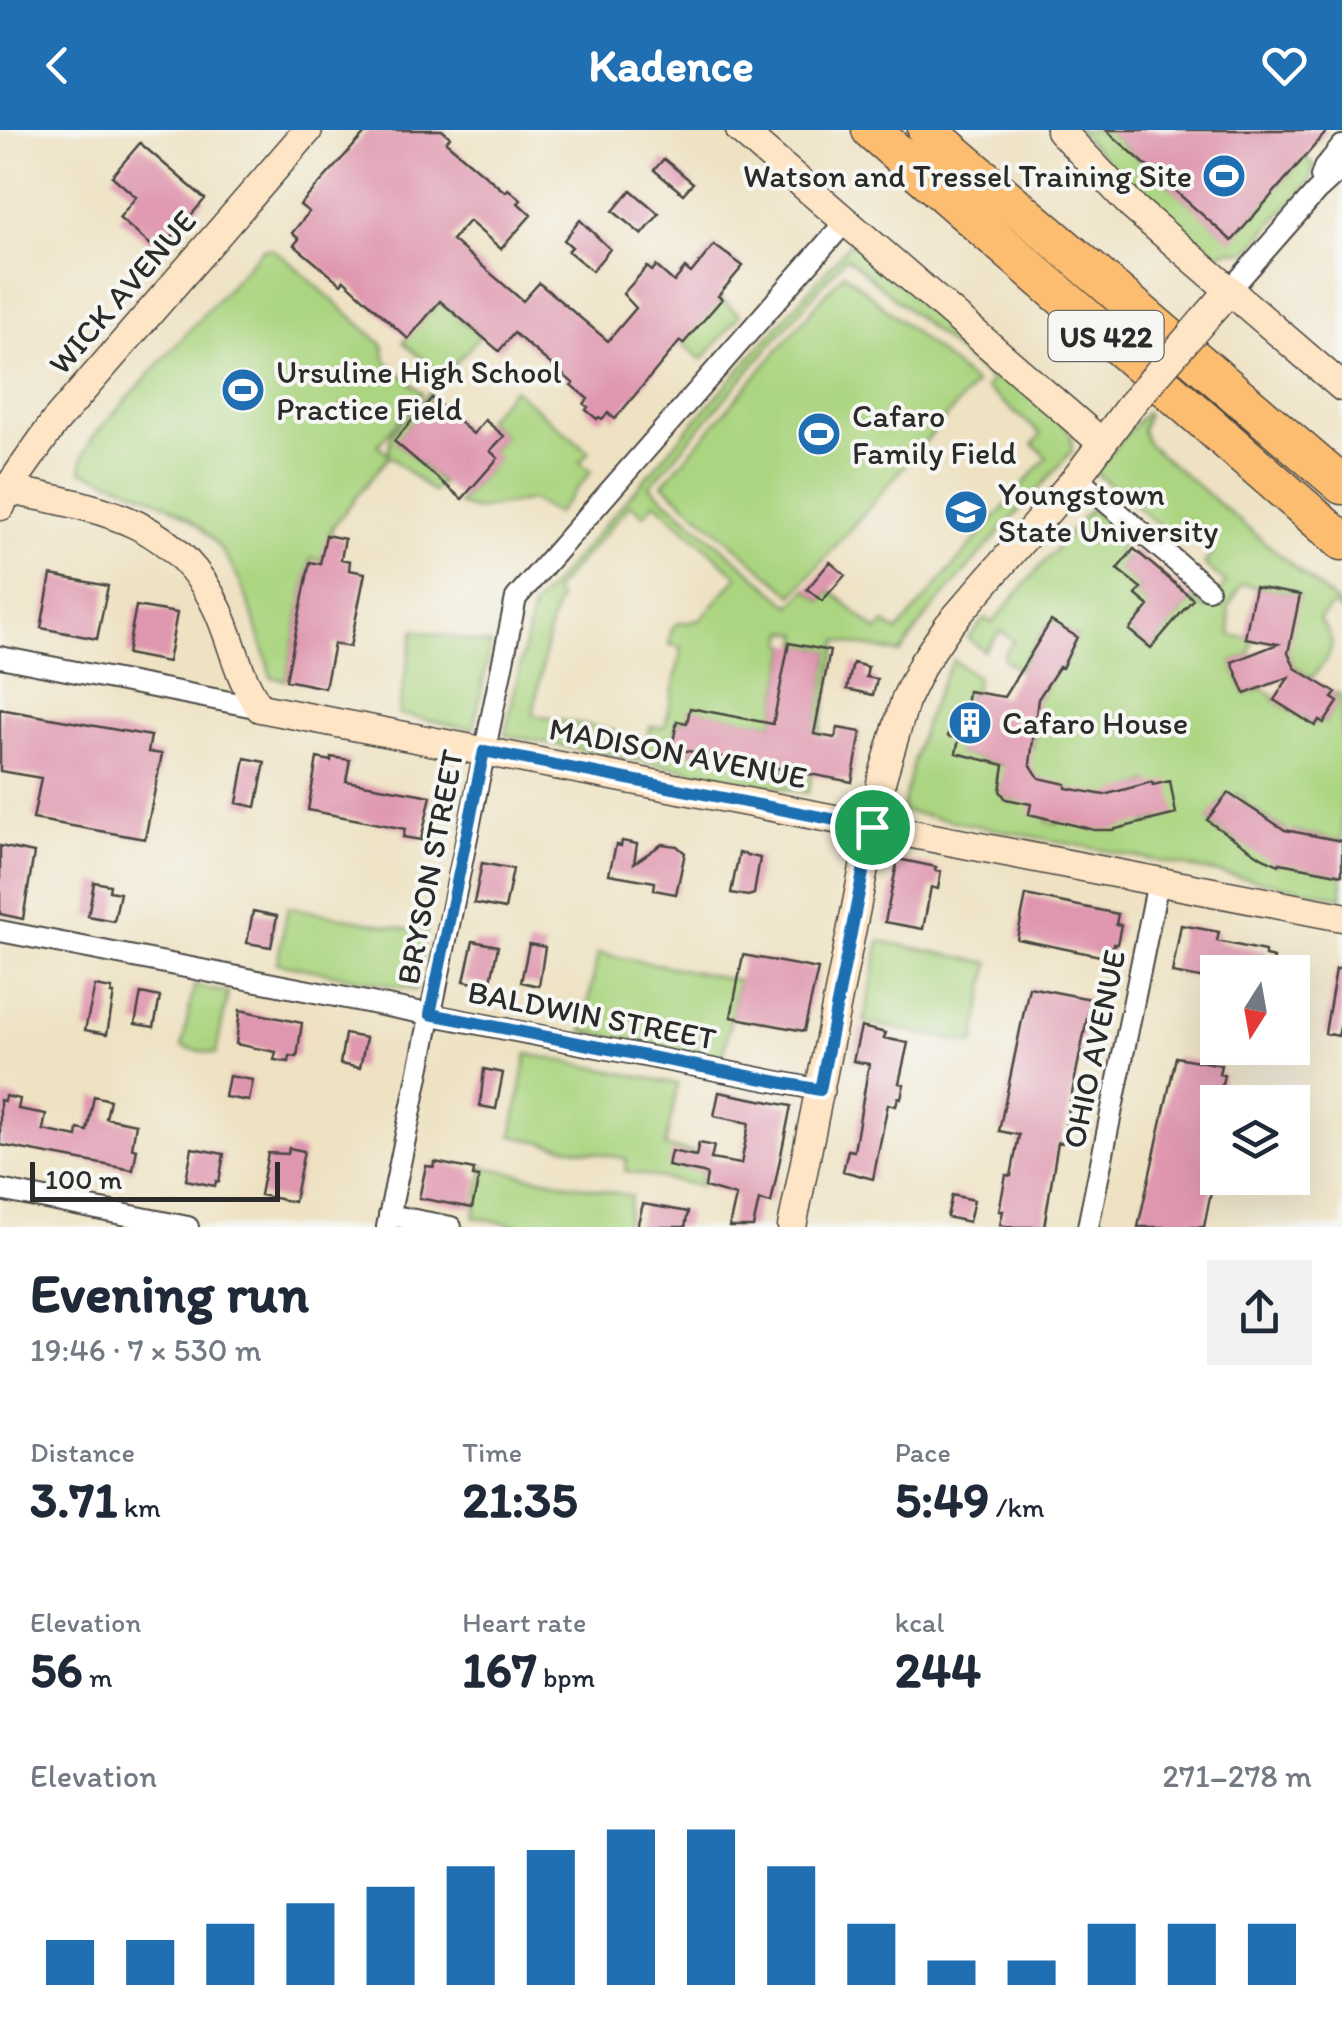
<!DOCTYPE html>
<meta charset="utf-8">
<style>
body{margin:0;font-family:Itim,sans-serif;background:#f2f2f3;color:#1f2937;height:100vh;display:flex;flex-direction:column;font-size:38px;white-space:nowrap}
*{box-sizing:border-box;margin:0}
p{font-size:32px;color:#747a83}
.icon{flex:none;width:55px;height:55px;fill:none;stroke:currentColor;stroke-width:2;stroke-linecap:round;stroke-linejoin:round}
.map{position:relative;height:1097px;overflow:hidden}
.panel{display:flex;flex-direction:column;background:#fff;flex:1}
.panel>*{flex:none}
.needle{width:65px;rotate:191deg}
.tools{position:absolute;left:1200px;top:825px;display:grid;gap:20px}
.tools a{display:grid;place-items:center;width:110px;height:110px;border-radius:0px;background:#fff;box-shadow:0 10px 40px #0002;font-size:50px}
.scale{position:absolute;left:30px;bottom:25px;width:250px;box-sizing:border-box;padding-left:10px;border:5px solid #2b2b2b;border-top:0;font-size:28px;line-height:35px;white-space:nowrap;color:#2b2b2b;-webkit-text-stroke:8px #f6f6f2;paint-order:stroke}
.pin{position:absolute;display:grid;place-items:center;width:85px;height:85px;color:#fff;margin:-42px;border:5px solid #fff;border-radius:50%;box-shadow:0 2px 10px #0007}
.round{display:grid;place-items:center;flex:none;width:105px;height:105px;border-radius:0px;background:#f2f2f3}
.headline{display:flex;align-items:center;justify-content:space-between;height:170px;padding:0 30px}
h1{font-size:55px;font-weight:800;line-height:75px}
.figures{display:grid;grid-template-columns:repeat(3,1fr);gap:15px;height:170px;padding:10px 30px}
.figures div{display:grid;align-content:center}
.figures b{font-size:50px;font-weight:800}
.figures small{font-size:28px;font-weight:400}
.figures p{font-size:28px}
.chart{height:280px;padding:20px 30px}
.chart p{display:flex;justify-content:space-between}
.chart svg{width:100%;height:180px;margin-top:10px;stroke:#1f6fb2;stroke-width:6}
header{display:flex;justify-content:space-between;align-items:center;height:130px;padding:0 30px;background:#1f6fb2;color:#fff;font-size:45px;font-weight:800}
.map>svg:first-child{display:block}
.green{fill:#acd581;stroke:#6c8056;stroke-width:2.5;fill-rule:evenodd}
.building{fill:#df97af}
.lines{fill:none;stroke-linecap:round;stroke-linejoin:round}
.street-casing{stroke:#484642;stroke-width:24}
.secondary-casing{stroke:#484642;stroke-width:31}
.highway-casing{stroke:#484642;stroke-width:41}
.street{stroke:#fff;stroke-width:20}
.secondary{stroke:#fee5c5;stroke-width:28}
.highway{stroke:#fcbd6f;stroke-width:38}
.secondary-bridge-casing{stroke:#484642;stroke-width:31;stroke-linecap:butt}
.secondary-bridge{stroke:#fee5c5;stroke-width:28}
.route-casing{stroke:#fff;stroke-width:20}
.route{stroke:#1f6fb2;stroke-width:12}
.labels{text-anchor:middle;dominant-baseline:central;stroke-width:8;stroke-linejoin:round;paint-order:stroke}
.shield{fill:#f6f6f2;stroke:#686867;stroke-width:2.5}
.shield-label{font-size:30px;font-weight:bold;fill:#2b2b2b}
.poi-label{font-size:32px;fill:#2b2b2b;stroke:#f6f6f2;text-anchor:start}
.street-label{font-size:32px;fill:#2b2b2b;stroke:#f6f6f2}
</style>
<header><svg class="icon" aria-label="back" viewBox="0 0 24 24"><path d="M15 5l-7 7 7 7"/></svg>Kadence<svg class="icon" aria-label="heart" viewBox="0 0 24 24"><path d="M12 20l-8-8c-3-5 5-10 8-4 3-6 11-1 8 4z"/></svg></header>
<div class="map">
<svg width="1342" height="1097" viewBox="0 0 1342 1097">
<rect width="100%" height="100%" fill="#f6f6f2"/>
<filter id="ink" filterUnits="userSpaceOnUse"><feTurbulence type="fractalNoise" baseFrequency=".01" numOctaves="2"/><feDisplacementMap in="SourceGraphic" scale="20" xChannelSelector="R" yChannelSelector="G"/><feConvolveMatrix kernelMatrix="1 2 1 2 8 2 1 2 1" color-interpolation-filters="sRGB"/></filter>
<filter id="wash" filterUnits="userSpaceOnUse"><feTurbulence type="fractalNoise" baseFrequency=".0048" numOctaves="4" result="noise"/><feDisplacementMap in="SourceGraphic" scale="40" xChannelSelector="R" yChannelSelector="G"/><feGaussianBlur stdDeviation="2.25" result="paint"/><feColorMatrix in="noise" values="0 0 0 0 0 0 0 0 0 0 0 0 0 0 0 0 0 1.4 0 .05"/><feComposite in="paint" operator="in"/></filter>
<g filter="url(#wash)">
<rect width="100%" height="100%" fill="#eee2c3"/>
<path class="green" d="M 1077,0 L 1106,0 L 1232,110 L 1304,27 L 1315,35 L 1310,50 L 1247,122 L 1228,120 L 1210,127 L 1158,84 Z
M 851,112 L 1057,287 L 1071,305 L 1072,321 L 932,479 L 900,523 L 838,511 L 808,663 L 505,605 L 533,477 ZM 846,127 L 991,250 L 986,258 L 1041,304 L 1033,314 L 1047,327 L 897,502 L 885,493 L 877,501 L 831,461 L 822,471 L 807,459 L 791,476 L 650,356 ZM 655,372 L 738,446 L 701,489 C 681,498 673,482 669,514 L 682,518 L 665,597 L 650,597 L 643,626 L 612,620 L 615,601 L 533,585 L 550,495 L 559,469 L 553,462 L 631,374 L 644,385 ZM 786,501 L 800,504 L 798,515 L 830,521 L 806,644 L 672,618 L 677,591 L 687,593 L 690,579 L 773,594 L 788,515 L 784,514 Z
M 263,119 L 272,119 L 284,127 L 383,215 L 386,231 L 422,263 L 378,315 L 388,324 L 391,304 L 430,262 L 432,268 L 395,311 L 442,353 L 433,362 L 389,326 L 333,396 L 321,430 L 311,428 L 286,550 L 271,547 C 235,412 215,384 81,341 L 83,325 L 93,307 Z
M 844,143 L 975,254 L 793,465 L 663,354 Z
M 722,169 L 740,185 L 702,230 L 683,214 L 688,208 L 686,206 Z
M 440,171 L 480,206 L 443,247 L 403,212 Z
M 513,259 L 589,322 L 580,332 L 591,342 L 556,384 L 531,370 L 475,380 L 458,374 L 497,328 L 490,321 L 504,306 L 485,290 Z
M 1145,283 L 1147,285 L 1142,301 L 1149,315 L 1342,477 L 1342,482 L 1333,475 L 1319,490 C 1342,515 1330,524 1312,548 L 1294,536 L 1285,518 L 1299,465 L 1241,454 L 1228,479 L 1231,505 L 1253,509 L 1250,525 L 1232,532 L 1245,564 L 1262,558 L 1276,567 L 1274,570 L 1315,596 L 1319,590 L 1324,593 L 1337,572 L 1332,568 L 1336,563 L 1342,565 L 1342,711 L 1293,701 L 1292,704 L 1243,673 L 1245,669 L 1237,664 L 1234,667 L 1227,664 L 1208,690 L 1215,695 L 1214,698 L 1279,735 L 1282,731 L 1342,745 L 1342,767 L 902,681 C 913,627 926,579 953,530 L 977,547 L 974,562 L 968,561 L 965,583 L 953,581 L 948,606 L 959,609 L 957,623 L 1007,636 L 1000,660 L 1005,668 L 1010,666 L 1011,670 L 1032,671 L 1047,688 L 1047,692 L 1057,694 L 1059,691 L 1146,690 L 1147,693 L 1158,691 L 1151,652 C 1138,655 1129,662 1114,665 C 1086,670 1051,654 1027,643 L 1029,618 L 1033,618 L 1037,576 L 1034,575 L 1059,537 L 1062,538 L 1077,507 L 1050,491 L 1018,540 L 1004,529 L 1004,524 L 1014,511 L 1001,501 L 984,521 L 968,508 L 985,488 L 992,493 L 1090,379 L 1127,410 L 1117,421 L 1126,429 L 1118,439 L 1141,458 L 1136,465 L 1149,476 L 1130,501 L 1151,518 L 1193,469 L 1207,479 L 1226,453 L 1204,434 L 1213,423 L 1180,395 L 1170,405 L 1095,342 Z
M 414,500 L 491,515 L 473,599 L 398,584 Z
M 288,777 L 426,803 L 415,860 L 277,833 Z
M 880,811 L 990,833 L 974,914 L 864,892 Z
M 598,823 L 738,850 L 723,928 L 583,901 Z
M 194,856 L 228,863 L 216,924 L 182,917 Z
M 527,924 L 678,954 L 665,1017 L 706,1025 L 700,1056 L 625,1041 L 627,1029 L 512,1006 Z
M 484,1037 L 631,1066 L 625,1097 L 526,1097 L 474,1087 Z"/>
<g id="blocks">
<path class="building" d="M 368,0 L 442,0 L 450,7 L 446,12 L 505,62 L 508,59 L 521,70 L 518,73 L 531,85 L 501,119 L 469,91 L 452,110 L 523,171 L 539,153 L 608,211 L 636,178 L 623,164 L 647,137 L 652,141 L 656,136 L 674,152 L 685,138 L 691,143 L 714,115 L 743,136 L 718,166 L 722,169 L 683,214 L 680,211 L 615,289 L 608,283 L 602,289 L 599,287 L 597,289 L 586,280 L 588,277 L 584,274 L 588,269 L 571,255 L 573,253 L 514,203 L 499,221 L 440,171 L 408,209 L 344,150 L 341,154 L 294,115 L 299,109 L 292,103 L 309,82 L 300,75 Z
M 1106,0 L 1328,0 L 1232,111 Z
M 140,13 L 205,69 L 159,122 L 119,88 L 136,67 L 112,46 Z
M 664,29 L 693,53 L 683,64 L 654,40 Z
M 631,60 L 659,84 L 642,105 L 613,81 Z
M 580,90 L 610,119 L 592,141 L 568,121 L 572,117 L 564,110 Z
M 432,268 L 473,304 L 485,290 L 504,306 L 490,321 L 498,328 L 462,369 L 394,311 Z
M 326,405 L 345,409 L 341,429 L 350,431 L 349,440 L 365,443 L 350,517 L 334,514 L 325,558 L 286,550 L 310,432 L 320,434 Z
M 1134,419 L 1193,469 L 1151,518 L 1129,500 L 1149,476 L 1136,465 L 1141,458 L 1117,439 Z
M 830,432 L 845,445 L 822,471 L 807,459 Z
M 51,445 L 108,456 L 97,509 L 41,498 Z
M 1255,457 L 1300,465 L 1288,523 L 1295,538 L 1336,563 L 1332,568 L 1338,572 L 1324,593 L 1319,590 L 1315,596 L 1274,570 L 1289,547 L 1245,564 L 1232,532 L 1278,514 L 1245,508 Z
M 136,476 L 177,483 L 168,532 L 127,524 Z
M 1051,491 L 1077,507 L 1062,538 L 1059,537 L 1038,569 L 1030,634 L 1039,648 L 1066,654 L 1066,658 L 1104,665 L 1152,652 L 1153,655 L 1170,651 L 1176,684 L 1112,700 L 1094,700 L 1029,684 L 1031,674 L 1006,669 L 1000,661 L 1004,635 L 956,623 L 959,609 L 948,606 L 953,581 L 965,583 L 968,561 L 1004,567 Z
M 789,513 L 830,521 L 814,604 L 835,608 L 838,598 L 861,602 L 852,652 L 672,618 L 677,591 L 687,593 L 690,578 L 773,594 Z
M 853,533 L 868,537 L 866,547 L 877,549 L 873,565 L 847,559 Z
M 0,579 L 151,606 L 148,622 L 162,624 L 145,709 L 33,689 L 41,648 L 0,641 Z
M 331,627 L 350,630 L 346,651 L 431,666 L 421,710 L 403,707 L 405,699 L 308,680 L 317,628 L 331,631 Z
M 245,628 L 265,632 L 256,677 L 237,673 Z
M 1228,663 L 1285,700 L 1342,711 L 1342,745 L 1280,733 L 1279,735 L 1263,728 L 1215,696 L 1207,690 Z
M 622,711 L 637,714 L 634,733 L 662,714 L 677,716 L 685,723 L 676,764 L 654,760 L 655,752 L 609,744 L 616,715 L 621,716 Z
M 0,716 L 34,723 L 23,789 L 0,784 Z
M 739,723 L 760,728 L 754,764 L 748,766 L 731,763 Z
M 898,729 L 936,737 L 935,740 L 941,741 L 938,759 L 931,757 L 923,799 L 885,792 Z
M 482,733 L 513,739 L 505,779 L 474,773 Z
M 94,752 L 110,755 L 109,761 L 120,763 L 114,791 L 88,786 Z
M 1026,765 L 1118,784 L 1116,794 L 1121,795 L 1117,814 L 1113,814 L 1110,828 L 1017,809 Z
M 253,781 L 277,786 L 271,817 L 247,813 Z
M 1181,795 L 1219,802 L 1217,811 L 1265,821 L 1265,826 L 1274,828 L 1272,842 L 1218,842 L 1218,851 L 1172,843 Z
M 473,811 L 498,816 L 490,856 L 464,851 Z
M 529,814 L 545,817 L 539,856 L 521,852 Z
M 743,825 L 818,839 L 804,901 L 731,887 Z
M 1336,839 L 1342,839 L 1342,889 L 1338,906 L 1325,903 Z
M 95,856 L 112,859 L 111,864 L 114,864 L 107,904 L 85,900 Z
M 1029,857 L 1091,869 L 1062,1013 L 1058,1012 L 1044,1097 L 1010,1097 L 1000,1095 L 1003,1081 L 999,1081 L 1006,1045 L 1011,1046 L 1019,1005 L 999,1001 Z
M 141,863 L 160,867 L 154,897 L 135,894 Z
M 240,880 L 302,893 L 297,927 L 290,926 L 289,932 L 274,930 L 276,922 L 236,914 Z
M 861,897 L 886,903 L 884,908 L 908,913 L 899,953 L 904,954 L 901,968 L 898,967 L 896,976 L 888,974 L 873,1049 L 843,1041 L 848,1020 L 854,1021 L 869,934 L 853,931 Z
M 345,904 L 366,908 L 360,938 L 340,934 Z
M 1176,927 L 1221,935 L 1219,944 L 1224,945 L 1218,972 L 1218,1027 L 1204,1097 L 1138,1097 Z
M 484,939 L 503,943 L 496,979 L 480,976 Z
M 229,946 L 253,950 L 249,971 L 225,967 Z
M 719,962 L 791,976 L 771,1073 L 759,1070 L 753,1097 L 729,1097 L 736,1066 L 705,1057 L 707,1045 L 703,1043 L 668,1036 L 671,1021 L 696,1026 L 699,1013 L 714,1016 L 711,1029 L 741,1034 L 749,993 L 714,986 Z
M 5,966 L 20,969 L 18,979 L 46,984 L 43,1000 L 77,1007 L 78,999 L 87,1001 L 94,966 L 110,970 L 106,988 L 136,994 L 132,1018 L 137,1019 L 133,1040 L 0,1015 L 0,970 L 4,971 Z
M 192,1018 L 224,1024 L 219,1052 L 216,1051 L 215,1056 L 186,1050 Z
M 289,1018 L 304,1021 L 294,1072 L 260,1065 L 268,1023 L 288,1024 Z
M 435,1032 L 474,1040 L 473,1046 L 479,1047 L 472,1078 L 419,1068 L 426,1036 L 434,1037 Z
M 952,1065 L 974,1070 L 969,1092 L 947,1087 Z
M 643,1074 L 688,1082 L 685,1097 L 637,1097 Z"/>
</g>
</g>
<g filter="url(#ink)">
<use href="#blocks" fill-opacity="0" stroke="#484642" stroke-width="2.5"/>
<g class="lines">
<defs>
<path id="street" d="M 1321,47 L 1324,38 L 1342,16
M 1230,160 L 1316,62 L 1342,38
M 1077,347 L 1208,459
M 0,527 L 260,578
M 0,801 L 820,960
M 0,1060 L 188,1097
M 389,1085 L 451,1097
M 387,1097 L 516,468 L 846,91
M 1088,1097 L 1158,752"/>
<path id="secondary" d="M 740,0 L 1101,312
M 1060,0 L 1134,78 L 1342,257
M 1201,193 L 1230,160
M 0,358 C 91,377 175,385 218,480 C 233,513 238,548 260,578 L 1342,787
M 1,376 L 7,360 L 54,293 L 308,0
M 792,1097 L 882,648 L 906,568 L 923,533 L 948,496 L 1077,347 L 1132,273"/>
<path id="highway" d="M 871,0 L 1342,411
M 927,0 L 1342,355"/>
</defs>
<use href="#street" class="street-casing"/>
<use href="#secondary" class="secondary-casing"/>
<use href="#highway" class="highway-casing"/>
<use href="#street" class="street"/>
<use href="#secondary" class="secondary"/>
<use href="#highway" class="highway"/>
<defs>
<path id="secondary-bridge" d="M 1132,273 L 1201,193"/>
</defs>
<use href="#secondary-bridge" class="secondary-bridge-casing"/>
<use href="#secondary-bridge" class="secondary-bridge"/>
</g>
</g>
<g class="lines" filter="url(#ink)">
<defs>
<path id="route" d="M 484,621 L 872,697 L 820,960 L 430,884 Z"/>
</defs>
<use href="#route" class="route-casing"/>
<use href="#route" class="route"/>
</g>
<defs>
<symbol id="stadium-disc" viewBox="-11 -11 22 22"><circle r="9.5" fill="#1f6fb2" stroke="#f6f6f2"/><path d="M0-5a6.5 5 0 1 0 0 10a6.5 5 0 1 0 0-10ZM-3.5-1.8h7v3.6h-7Z" fill="#fff"/></symbol>
<symbol id="university-disc" viewBox="-11 -11 22 22"><circle r="9.5" fill="#1f6fb2" stroke="#f6f6f2"/><path d="M0-5L7-2L0 1L-7-2ZM-4 1L0 2.5L4 1V4Q0 6-4 4Z" fill="#fff"/></symbol>
<symbol id="building-disc" viewBox="-11 -11 22 22"><circle r="9.5" fill="#1f6fb2" stroke="#f6f6f2"/><path d="M-4-6H4V6H1V3H-1V6H-4ZM-2.5-4.3h1.7v1.8h-1.7ZM.8-4.3h1.7v1.8H.8ZM-2.5-1h1.7V.8h-1.7ZM.8-1h1.7V.8H.8Z" fill="#fff"/></symbol>
</defs>
<g fill-rule="evenodd">
<use href="#stadium-disc" x="1199" y="21" width="50" height="50"/>
<use href="#stadium-disc" x="218" y="235" width="50" height="50"/>
<use href="#stadium-disc" x="794" y="279" width="50" height="50"/>
<use href="#university-disc" x="941" y="357" width="50" height="50"/>
<use href="#building-disc" x="945" y="568" width="50" height="50"/>
</g>
<g class="labels">
<rect class="shield" x="1048.5" y="181" width="115" height="50" rx="8"/>
<g class="shield-label">
<text x="1106" y="206">US 422</text>
</g>
<g class="poi-label">
<text x="1192" y="46" text-anchor="end">Watson and Tressel Training Site</text>
<text x="276" y="242">Ursuline High School<tspan x="276" dy="37">Practice Field</tspan></text>
<text x="852" y="286">Cafaro<tspan x="852" dy="37">Family Field</tspan></text>
<text x="998" y="364">Youngstown<tspan x="998" dy="37">State University</tspan></text>
<text x="1002" y="593">Cafaro House</text>
</g>
<g class="street-label">
<text transform="translate(122 162) rotate(-49)">WICK AVENUE</text>
<text transform="translate(678 623) rotate(11)">MADISON AVENUE</text>
<text transform="translate(430 737) rotate(-79)">BRYSON STREET</text>
<text transform="translate(592 885) rotate(11)">BALDWIN STREET</text>
<text transform="translate(1094 919) rotate(-78)">OHIO AVENUE</text>
</g>
</g>
</svg>
<div class="tools">
<a><svg class="needle" viewBox="-14 -14 28 28"><path d="M0-13l5 13h-10z" fill="#e53935"/><path d="M0 13l5-13h-10z" fill="#747a83"/></svg></a>
<a><svg class="icon" aria-label="layers" viewBox="0 0 24 24"><path d="M12 4l9 5-9 5-9-5zM3 14l9 5 9-5"/></svg></a>
</div>
<div class="scale">100 m</div>
<div class="pin" style="left:872px;top:697px;background:#1e9e55"><svg class="icon" aria-label="arrive" viewBox="0 0 24 24"><path d="M6 21V4h12l-3 4 3 4H6"/></svg></div>
</div>
<section class="panel">
<div class="headline"><div><h1>Evening run</h1><p>19:46 · 7 × 530 m</p></div><a class="round"><svg class="icon" aria-label="share" viewBox="0 0 24 24"><path d="M12 15V3M7 8l5-5 5 5M5 13v7h14v-7"/></svg></a></div>
<div class="figures">
<div><p>Distance</p><b>3.71<small> km</small></b></div>
<div><p>Time</p><b>21:35</b></div>
<div><p>Pace</p><b>5:49<small> /km</small></b></div>
</div>
<div class="figures">
<div><p>Elevation</p><b>56<small> m</small></b></div>
<div><p>Heart rate</p><b>167<small> bpm</small></b></div>
<div><p>kcal</p><b>244</b></div>
</div>
<div class="chart"><p><span>Elevation</span>271–278 m</p>
<svg viewBox="0 0 160 44" preserveAspectRatio="none"><path d="M5 44V33M15 44V33M25 44V29M35 44V24M45 44V20M55 44V15M65 44V11M75 44V6M85 44V6M95 44V15M105 44V29M115 44V38M125 44V38M135 44V29M145 44V29M155 44V29"/></svg>
</div>
</section>
